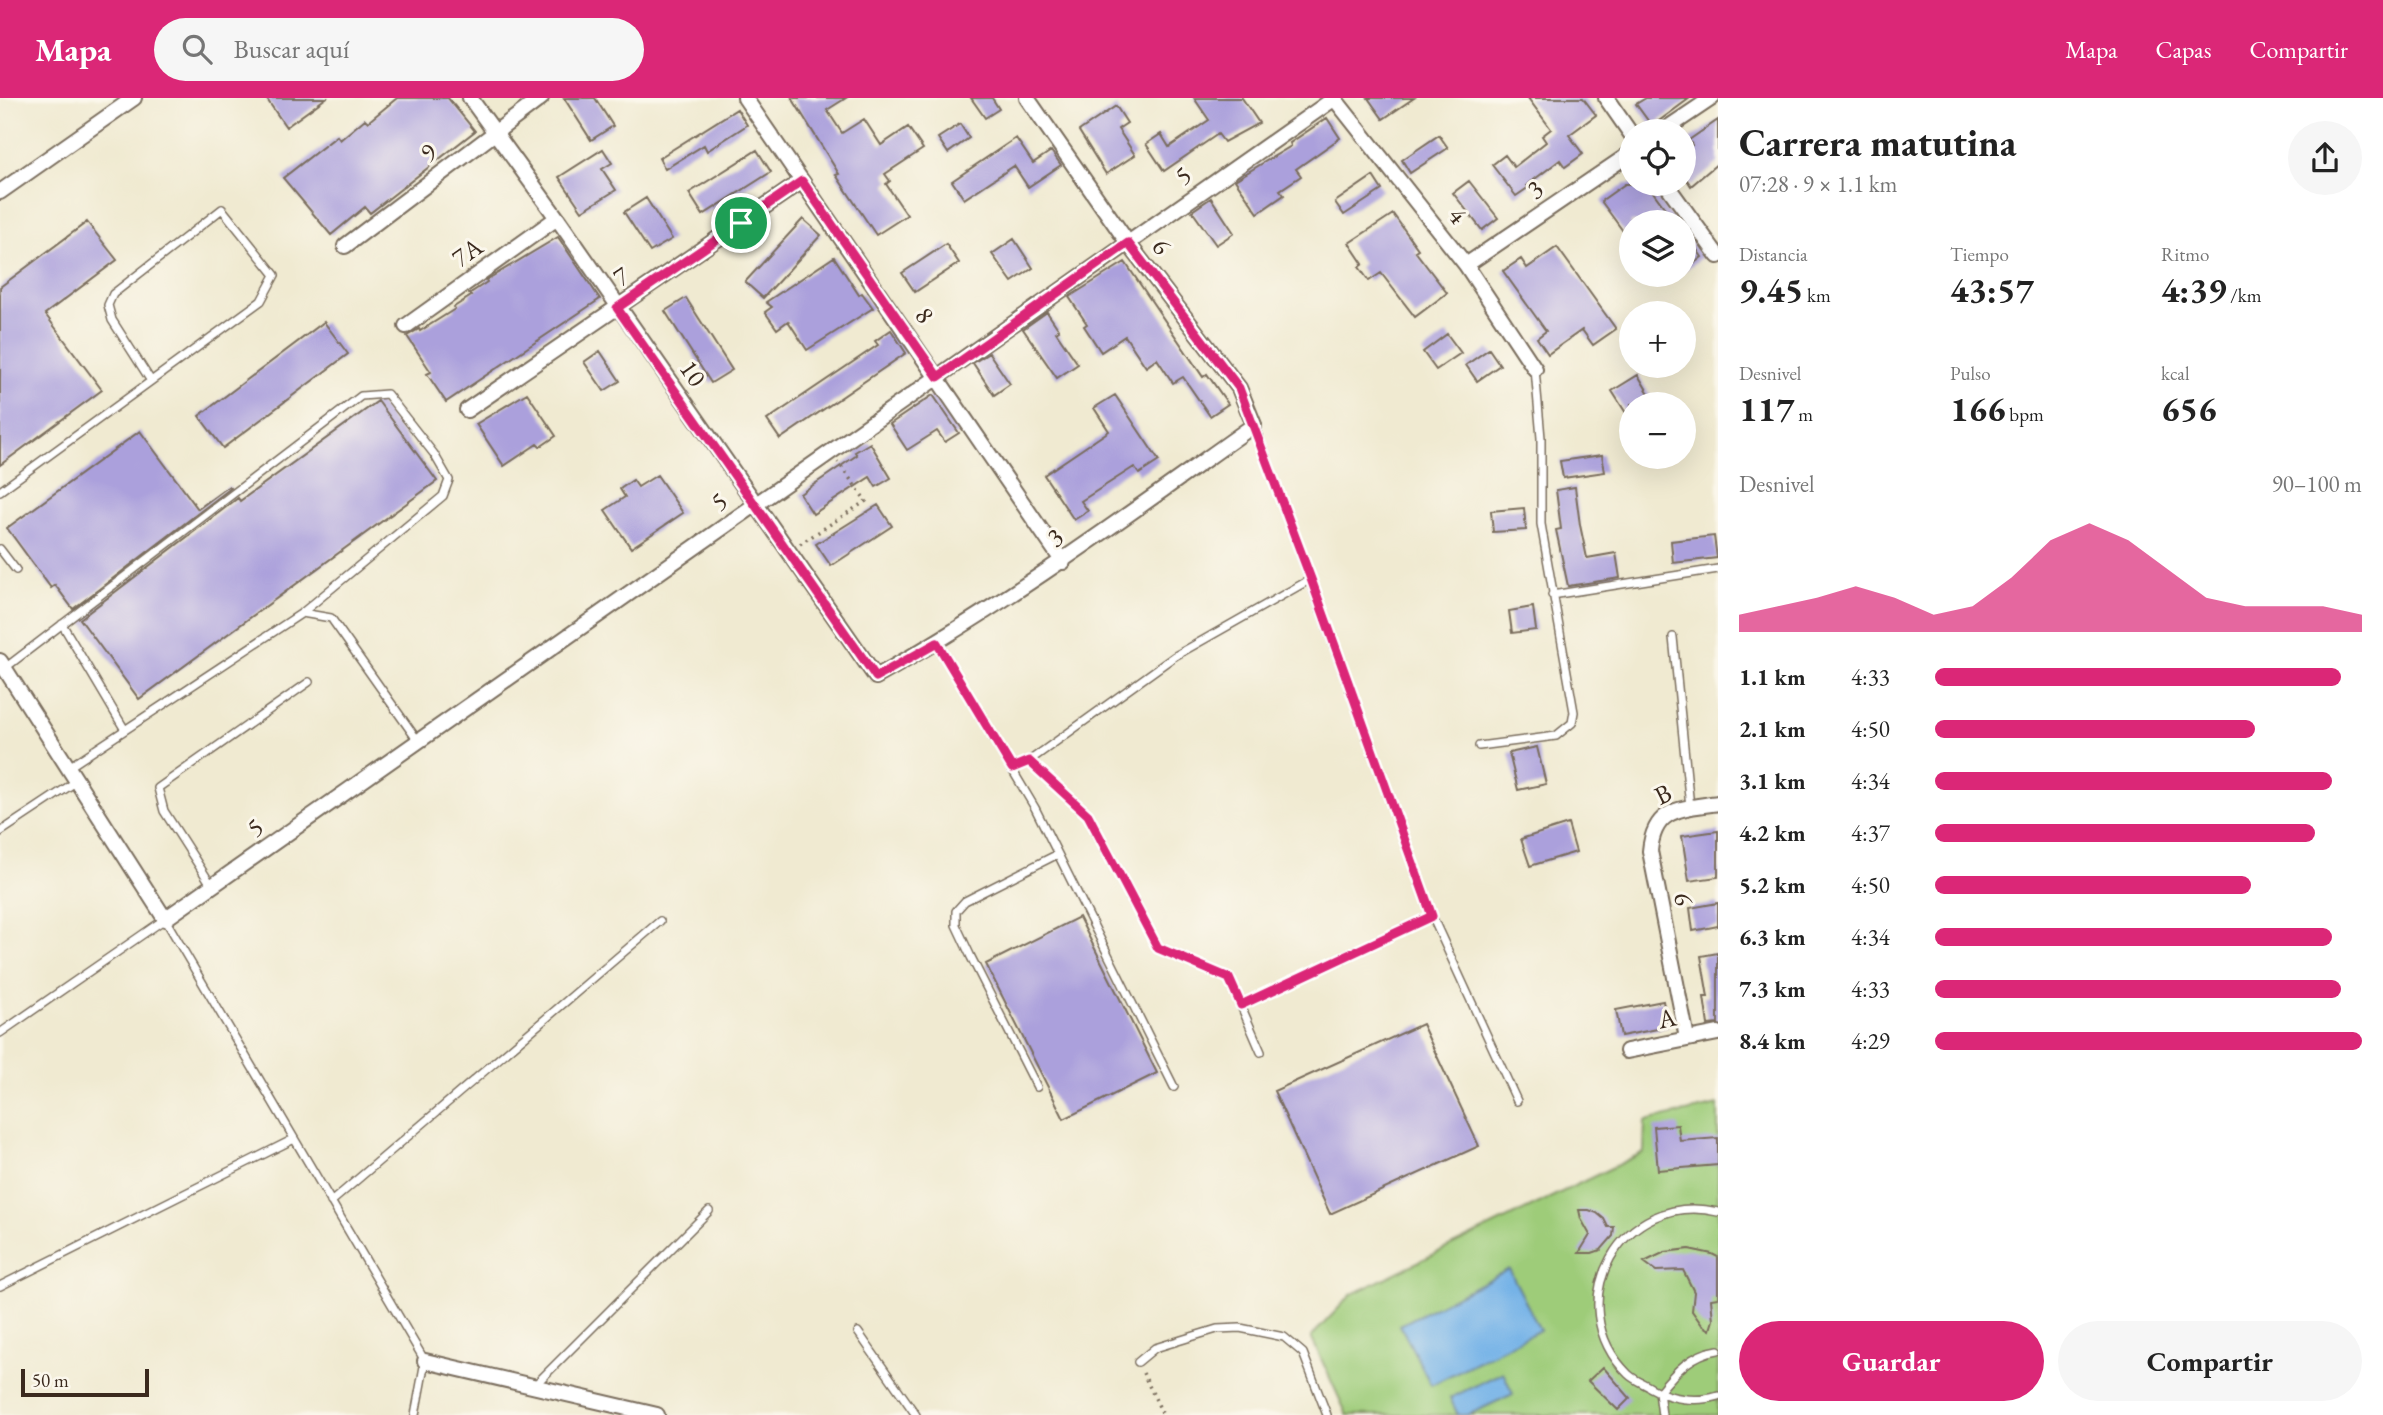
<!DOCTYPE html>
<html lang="es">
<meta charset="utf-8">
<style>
body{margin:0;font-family:"EB Garamond",serif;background:#f6f6f6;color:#222;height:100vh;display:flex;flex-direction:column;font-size:26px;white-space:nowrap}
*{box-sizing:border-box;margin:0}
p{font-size:23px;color:#767676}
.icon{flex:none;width:38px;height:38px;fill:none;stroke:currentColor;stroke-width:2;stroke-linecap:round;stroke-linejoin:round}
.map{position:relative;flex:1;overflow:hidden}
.side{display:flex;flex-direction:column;background:#fff;width:665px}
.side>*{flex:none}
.controls{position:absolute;left:1619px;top:21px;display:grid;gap:14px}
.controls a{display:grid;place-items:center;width:77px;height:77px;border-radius:50%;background:#fff;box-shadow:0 7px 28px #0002;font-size:35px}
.scale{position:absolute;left:21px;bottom:18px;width:128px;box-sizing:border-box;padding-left:7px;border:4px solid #3b2a1e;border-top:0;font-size:19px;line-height:24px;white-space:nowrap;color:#3b2a1e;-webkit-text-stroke:5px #fbf7ec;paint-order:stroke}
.pin{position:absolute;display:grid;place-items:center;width:60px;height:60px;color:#fff;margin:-30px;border:4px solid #fff;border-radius:50%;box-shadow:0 2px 7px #0007}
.round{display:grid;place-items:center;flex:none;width:74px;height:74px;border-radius:37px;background:#f6f6f6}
.overview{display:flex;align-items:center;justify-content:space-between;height:119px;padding:0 21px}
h1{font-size:38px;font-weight:700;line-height:52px}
.metrics{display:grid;grid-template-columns:repeat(3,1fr);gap:10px;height:119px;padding:7px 21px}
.metrics div{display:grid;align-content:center}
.metrics b{font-size:35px;font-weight:700}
.metrics small{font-size:19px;font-weight:400}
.metrics p{font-size:19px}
.chart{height:196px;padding:14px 21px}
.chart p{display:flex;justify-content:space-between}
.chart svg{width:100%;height:126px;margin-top:7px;fill:#db2777;opacity:.7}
.primary-button{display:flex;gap:14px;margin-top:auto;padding:14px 21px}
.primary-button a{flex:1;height:80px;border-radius:42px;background:#db2777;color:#fff;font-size:28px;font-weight:700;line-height:80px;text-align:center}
.primary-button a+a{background:#f6f6f6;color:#222}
ul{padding:0 21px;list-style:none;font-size:23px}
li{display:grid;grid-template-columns:112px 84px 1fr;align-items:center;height:52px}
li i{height:18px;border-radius:9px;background:#db2777}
header{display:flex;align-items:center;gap:42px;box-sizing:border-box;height:98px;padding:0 35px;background:#db2777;color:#fff}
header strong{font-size:33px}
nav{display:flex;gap:38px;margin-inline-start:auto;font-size:24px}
.search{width:490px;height:63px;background:#f6f6f6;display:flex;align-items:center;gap:18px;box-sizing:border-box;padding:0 24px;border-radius:38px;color:#767676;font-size:26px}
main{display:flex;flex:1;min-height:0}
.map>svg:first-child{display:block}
.green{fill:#9ecc79;stroke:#6c7b4c;stroke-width:2}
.water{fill:#75b2e7;stroke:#586e82;stroke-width:2}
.building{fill:#aba0dc}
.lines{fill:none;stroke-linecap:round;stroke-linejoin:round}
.service-casing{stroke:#7a6d5d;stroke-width:10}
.minor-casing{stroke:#7a6d5d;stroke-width:18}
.path{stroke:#7a6d5d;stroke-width:3.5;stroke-dasharray:2 5;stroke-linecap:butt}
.service{stroke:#fff;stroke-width:7}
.minor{stroke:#fff;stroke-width:14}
.route-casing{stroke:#fff;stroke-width:14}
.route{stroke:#db2777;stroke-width:9}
.labels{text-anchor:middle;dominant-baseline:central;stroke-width:6;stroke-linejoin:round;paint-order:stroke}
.street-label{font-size:26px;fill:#3b2a1e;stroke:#fbf7ec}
</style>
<header>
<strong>Mapa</strong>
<div class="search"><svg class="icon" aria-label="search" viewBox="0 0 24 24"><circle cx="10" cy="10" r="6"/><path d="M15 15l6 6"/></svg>Buscar aquí</div>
<nav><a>Mapa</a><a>Capas</a><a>Compartir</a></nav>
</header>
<main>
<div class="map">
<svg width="1718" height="1317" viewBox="0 0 1718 1317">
<rect width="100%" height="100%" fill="#fbf7ec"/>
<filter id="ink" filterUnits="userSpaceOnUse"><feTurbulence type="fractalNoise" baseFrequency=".0143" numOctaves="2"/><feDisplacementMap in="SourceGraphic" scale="14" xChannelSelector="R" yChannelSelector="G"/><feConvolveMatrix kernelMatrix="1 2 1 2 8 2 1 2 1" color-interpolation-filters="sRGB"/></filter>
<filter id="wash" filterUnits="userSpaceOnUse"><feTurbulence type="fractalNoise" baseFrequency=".00686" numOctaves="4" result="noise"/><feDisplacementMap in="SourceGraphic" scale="28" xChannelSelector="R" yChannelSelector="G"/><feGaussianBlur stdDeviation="1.57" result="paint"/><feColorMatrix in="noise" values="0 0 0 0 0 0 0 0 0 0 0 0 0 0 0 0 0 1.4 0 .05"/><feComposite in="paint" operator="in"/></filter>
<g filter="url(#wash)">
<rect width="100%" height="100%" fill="#f0ead1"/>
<path class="green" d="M 1718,1007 L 1718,1317 L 1347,1317 L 1311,1239 L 1352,1196 L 1644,1054 L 1645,1023 Z"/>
<path class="water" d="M 1509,1171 L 1540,1232 L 1431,1287 L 1400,1227 Z
M 1503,1274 L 1513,1296 L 1468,1317 L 1458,1317 L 1450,1300 Z"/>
<g id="blocks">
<path class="building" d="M 266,0 L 326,0 L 286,29 Z
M 397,0 L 448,0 L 475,33 L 370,115 L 365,109 L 331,137 L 283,80 L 337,38 L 340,42 L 365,21 L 368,24 Z
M 564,0 L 595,0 L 613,28 L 591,42 Z
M 792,0 L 846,0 L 827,12 L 842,35 L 864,21 L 881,47 L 908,29 L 923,51 L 885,76 L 890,83 L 886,86 L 907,117 L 876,137 L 836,77 L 839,76 Z
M 971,0 L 992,0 L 999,11 L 985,20 Z
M 1194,0 L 1242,0 L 1259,25 L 1224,44 L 1218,36 L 1164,73 L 1146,46 L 1161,36 L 1169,49 L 1209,22 Z
M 1368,0 L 1414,0 L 1383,21 Z
M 1528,0 L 1583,0 L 1596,17 L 1569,37 L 1583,56 L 1565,69 L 1560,62 L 1527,87 L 1529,89 L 1516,98 L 1492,67 L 1505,57 L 1514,69 L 1546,44 L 1542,38 L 1551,31 Z
M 1646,0 L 1690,0 L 1652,28 L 1636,6 Z
M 1116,8 L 1127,25 L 1118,31 L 1135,57 L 1106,76 L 1079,33 Z
M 737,11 L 747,27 L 707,53 L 704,47 L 665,71 L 659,60 Z
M 1327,20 L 1340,40 L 1296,71 L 1301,78 L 1280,92 L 1284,97 L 1258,115 L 1235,82 L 1291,48 L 1290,45 Z
M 1718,22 L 1718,65 L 1691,88 L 1684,77 L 1684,53 L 1692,47 L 1689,42 Z
M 960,26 L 969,40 L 948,55 L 938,40 Z
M 1439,37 L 1448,50 L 1410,75 L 1402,62 Z
M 1016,40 L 1033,65 L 1051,53 L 1061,67 L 1028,89 L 1014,68 L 964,101 L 952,83 Z
M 603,51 L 612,65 L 602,71 L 616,92 L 582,113 L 559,79 Z
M 757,52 L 771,74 L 703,117 L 689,95 Z
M 1373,78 L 1382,92 L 1344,117 L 1335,104 Z
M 1469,83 L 1498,120 L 1482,132 L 1453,95 Z
M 1625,86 L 1647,86 L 1675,124 L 1631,124 L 1631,144 L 1601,103 Z
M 646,100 L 672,141 L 650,154 L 624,114 Z
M 1211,100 L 1234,135 L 1216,147 L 1192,113 Z
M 1393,116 L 1418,151 L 1415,153 L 1447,195 L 1415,219 L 1381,175 L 1369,183 L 1359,169 L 1363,166 L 1349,145 Z
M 803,121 L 821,137 L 763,200 L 745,184 Z
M 87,124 L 117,162 L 45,216 L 102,292 L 0,367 L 0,189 Z
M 1684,133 L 1702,159 L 1684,173 Z
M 558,139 L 600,201 L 446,304 L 427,276 L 431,274 L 407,238 L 419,231 L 420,233 L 455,211 L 454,209 L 471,198 L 469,196 L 487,184 L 486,182 L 493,178 Z
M 1014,141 L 1033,170 L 1012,184 L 992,156 Z
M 946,146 L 959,165 L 915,194 L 902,175 Z
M 1557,149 L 1616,231 L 1593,247 L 1582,232 L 1548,256 L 1537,240 L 1546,233 L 1503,173 L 1521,161 L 1527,170 Z
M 834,159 L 859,197 L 862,195 L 873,210 L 807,252 L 788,223 L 777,231 L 765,214 L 772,209 L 766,204 Z
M 1125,164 L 1203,279 L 1207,276 L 1228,306 L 1210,318 L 1183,279 L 1173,285 L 1157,261 L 1146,269 L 1125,238 L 1101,254 L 1084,228 L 1087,226 L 1069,199 Z
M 686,200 L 732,272 L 711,285 L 665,213 Z
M 1047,214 L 1059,232 L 1056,234 L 1078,266 L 1057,280 L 1023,231 Z
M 324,224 L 348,256 L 223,350 L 199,318 Z
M 891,232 L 906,255 L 780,341 L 767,322 L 878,247 L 875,243 Z
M 1447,236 L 1461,255 L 1436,272 L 1423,254 Z
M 1489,251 L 1500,267 L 1477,283 L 1466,267 Z
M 600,253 L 620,283 L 604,293 L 584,264 Z
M 989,255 L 1010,286 L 994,297 L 973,265 Z
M 1638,277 L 1651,299 L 1639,306 L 1631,306 L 1631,311 L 1626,315 L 1612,293 Z
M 527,295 L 556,338 L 540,349 L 537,346 L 504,368 L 476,326 Z
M 933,297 L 959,335 L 945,344 L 937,333 L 907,352 L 890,326 Z
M 1115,297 L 1159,363 L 1139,376 L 1134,369 L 1081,403 L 1088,413 L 1074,422 L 1044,377 L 1109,333 L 1094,310 Z
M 378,303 L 437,383 L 139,601 L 80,521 L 238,400 L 240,403 Z
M 140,333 L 198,411 L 229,388 L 231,390 L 73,511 L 55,487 L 51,490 L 7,430 Z
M 870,345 L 891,380 L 876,389 L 870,379 L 813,416 L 800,396 L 857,357 L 855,354 Z
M 1602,357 L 1605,374 L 1563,380 L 1560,363 Z
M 657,377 L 683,415 L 631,450 L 605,412 L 625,399 L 620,391 L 633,382 L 638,389 Z
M 1575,389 L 1580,427 L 1587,460 L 1616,455 L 1620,480 L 1568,488 L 1556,432 L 1561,431 L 1556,392 Z
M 878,407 L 892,428 L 831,468 L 816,446 Z
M 1524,410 L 1526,432 L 1493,434 L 1491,413 Z
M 1714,438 L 1717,460 L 1673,465 L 1671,443 Z
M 1533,509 L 1536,532 L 1512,535 L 1509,513 Z
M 1537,649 L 1546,686 L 1518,692 L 1509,655 Z
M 1568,726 L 1576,754 L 1530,768 L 1521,741 Z
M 1718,733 L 1718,779 L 1689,783 L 1682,738 Z
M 1718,805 L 1718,828 L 1693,833 L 1690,810 Z
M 1079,819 L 1157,975 L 1064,1021 L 986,866 Z
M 1718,855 L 1718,926 L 1708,927 L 1704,899 L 1708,899 L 1701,858 Z
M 1663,903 L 1668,929 L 1621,938 L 1616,912 Z
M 1422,926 L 1479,1048 L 1330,1116 L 1274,993 Z
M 1678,1027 L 1680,1043 L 1718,1040 L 1718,1067 L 1658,1072 L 1654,1029 Z
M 1579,1112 L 1589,1112 L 1597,1115 L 1604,1121 L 1608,1129 L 1614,1129 L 1613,1138 L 1601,1152 L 1592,1155 L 1579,1155 L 1590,1137 L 1581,1121 Z
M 1689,1151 L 1712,1156 L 1718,1159 L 1718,1200 L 1711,1201 L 1713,1222 L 1710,1232 L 1702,1227 L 1692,1213 L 1694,1194 L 1683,1172 L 1656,1173 L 1644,1164 L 1665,1154 Z
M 1603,1269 L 1630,1300 L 1618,1312 L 1588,1283 Z"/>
</g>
</g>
<g filter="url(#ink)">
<use href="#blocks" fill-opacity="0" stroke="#7a6d5d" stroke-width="2"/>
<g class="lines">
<defs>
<path id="service" d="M 1254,327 L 1432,818 L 1517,1003
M 0,393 L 261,203 L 275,177 L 222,111 L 113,196 L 108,207 L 112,222 L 151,283
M 0,451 L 16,472
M 1552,497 L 1718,471
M 62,526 L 125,632
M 1673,539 L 1690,709
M 937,545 L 1035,710 L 1174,989
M 5,570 L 361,298 L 387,296 L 434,356 L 449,382 L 443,398 L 302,515
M 1479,648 L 1556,638 L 1572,625 L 1574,614 L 1541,426 L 1541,340 L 1535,271
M 1029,663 L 1175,558 L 1311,481
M 69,669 L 302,515 L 331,520 L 418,643
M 1012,670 L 1029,663 L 1088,717 L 1158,850 L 1229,880 L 1261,954
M 0,734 L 77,683
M 212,788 L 164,713 L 158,690 L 309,584
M 1241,907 L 1432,818
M 0,935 L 165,821 L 425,1263 L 415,1317
M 1037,989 L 971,859 L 956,827 L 956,813 L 965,803 L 1058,756
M 331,1104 L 660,823
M 1718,1114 C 1622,1091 1557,1206 1628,1276 C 1634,1282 1643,1285 1651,1290 C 1670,1301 1696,1305 1718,1298
M 0,1188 L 294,1041
M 858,1234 L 916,1317
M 1138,1264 L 1155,1250 L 1217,1231 L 1240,1230 L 1284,1239 L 1303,1255 L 1327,1317
M 535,1287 L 709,1113
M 1662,1317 L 1659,1294 C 1675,1274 1691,1256 1718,1252"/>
<path id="minor" d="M 470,0 L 557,120 L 876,579 C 1008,505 1130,415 1254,327 L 1239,290 L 1128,145 L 1027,0
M 745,0 L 1063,464
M 1334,0 L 1466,167 L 1535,271
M 1606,0 L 1631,36
M 1663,33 L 1712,0
M 1666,86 L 1718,158
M 0,94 L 134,0
M 345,148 L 541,0
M 1466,167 L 1631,55
M 406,228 L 557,120
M 467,312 L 802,83
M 0,563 L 165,821 L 1335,0
M 1687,940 L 1650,753 C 1654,709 1681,711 1718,705
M 1627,953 L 1718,935
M 425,1263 L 657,1317"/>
</defs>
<use href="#service" class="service-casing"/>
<use href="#minor" class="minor-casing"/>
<path class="path" d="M 800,446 L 866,403 L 838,364
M 1143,1275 L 1163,1317"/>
<use href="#service" class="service"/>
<use href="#minor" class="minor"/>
</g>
</g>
<g class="lines" filter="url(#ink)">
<defs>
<path id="route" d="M 802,83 L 938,279 L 1128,145 L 1239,290 L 1311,481 L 1432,818 L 1241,907 L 1229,880 L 1158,850 L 1088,717 L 1029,663 L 1012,670 L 937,545 L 876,579 L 617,210 Z"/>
</defs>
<use href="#route" class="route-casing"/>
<use href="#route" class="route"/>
</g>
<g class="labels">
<g class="street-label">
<text transform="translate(428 54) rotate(-38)">9</text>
<text transform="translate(1183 77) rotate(-35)">5</text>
<text transform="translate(1535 91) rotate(-34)">3</text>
<text transform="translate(1458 117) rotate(52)">4</text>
<text transform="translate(1162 148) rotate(53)">6</text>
<text transform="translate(467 154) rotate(-35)">7A</text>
<text transform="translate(621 178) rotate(-34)">7</text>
<text transform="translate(925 217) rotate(55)">8</text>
<text transform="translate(693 275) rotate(55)">10</text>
<text transform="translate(719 403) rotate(-35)">5</text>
<text transform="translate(1055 439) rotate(-35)">3</text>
<text transform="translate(1663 696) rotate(-26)">B</text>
<text transform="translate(255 729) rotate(-35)">5</text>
<text transform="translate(1684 801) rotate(79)">6</text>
<text transform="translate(1667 920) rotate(-12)">A</text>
</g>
</g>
</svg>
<div class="controls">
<a><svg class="icon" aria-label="locate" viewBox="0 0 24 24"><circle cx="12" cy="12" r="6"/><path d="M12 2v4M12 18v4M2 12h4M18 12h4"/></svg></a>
<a><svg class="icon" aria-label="layers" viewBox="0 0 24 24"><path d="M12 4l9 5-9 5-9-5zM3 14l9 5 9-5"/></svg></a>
<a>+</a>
<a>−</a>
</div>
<div class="scale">50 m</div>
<div class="pin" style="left:741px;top:125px;background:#1e9e55"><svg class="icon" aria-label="arrive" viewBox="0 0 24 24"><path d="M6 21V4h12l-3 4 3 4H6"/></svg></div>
</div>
<section class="side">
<div class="overview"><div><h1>Carrera matutina</h1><p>07:28 · 9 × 1.1 km</p></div><a class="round"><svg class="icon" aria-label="share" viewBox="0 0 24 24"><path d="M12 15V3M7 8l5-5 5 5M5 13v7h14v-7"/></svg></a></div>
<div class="metrics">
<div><p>Distancia</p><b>9.45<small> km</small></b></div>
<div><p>Tiempo</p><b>43:57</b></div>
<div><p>Ritmo</p><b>4:39<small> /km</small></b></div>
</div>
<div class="metrics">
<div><p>Desnivel</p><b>117<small> m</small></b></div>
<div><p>Pulso</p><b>166<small> bpm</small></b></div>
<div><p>kcal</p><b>656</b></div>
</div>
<div class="chart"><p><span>Desnivel</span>90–100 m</p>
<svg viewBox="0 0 160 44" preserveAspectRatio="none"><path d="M0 44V38L10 35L20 32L30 28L40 32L50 38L60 35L70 25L80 12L90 6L100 12L110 22L120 32L130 35L140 35L150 35L160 38V44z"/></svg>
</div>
<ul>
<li><b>1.1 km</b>4:33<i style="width:95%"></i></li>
<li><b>2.1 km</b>4:50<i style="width:75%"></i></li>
<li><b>3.1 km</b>4:34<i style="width:93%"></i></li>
<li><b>4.2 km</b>4:37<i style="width:89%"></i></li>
<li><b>5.2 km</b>4:50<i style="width:74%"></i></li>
<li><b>6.3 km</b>4:34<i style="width:93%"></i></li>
<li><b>7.3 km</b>4:33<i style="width:95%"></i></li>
<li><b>8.4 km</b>4:29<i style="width:100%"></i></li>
</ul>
<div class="primary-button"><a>Guardar</a><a>Compartir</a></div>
</section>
</main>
